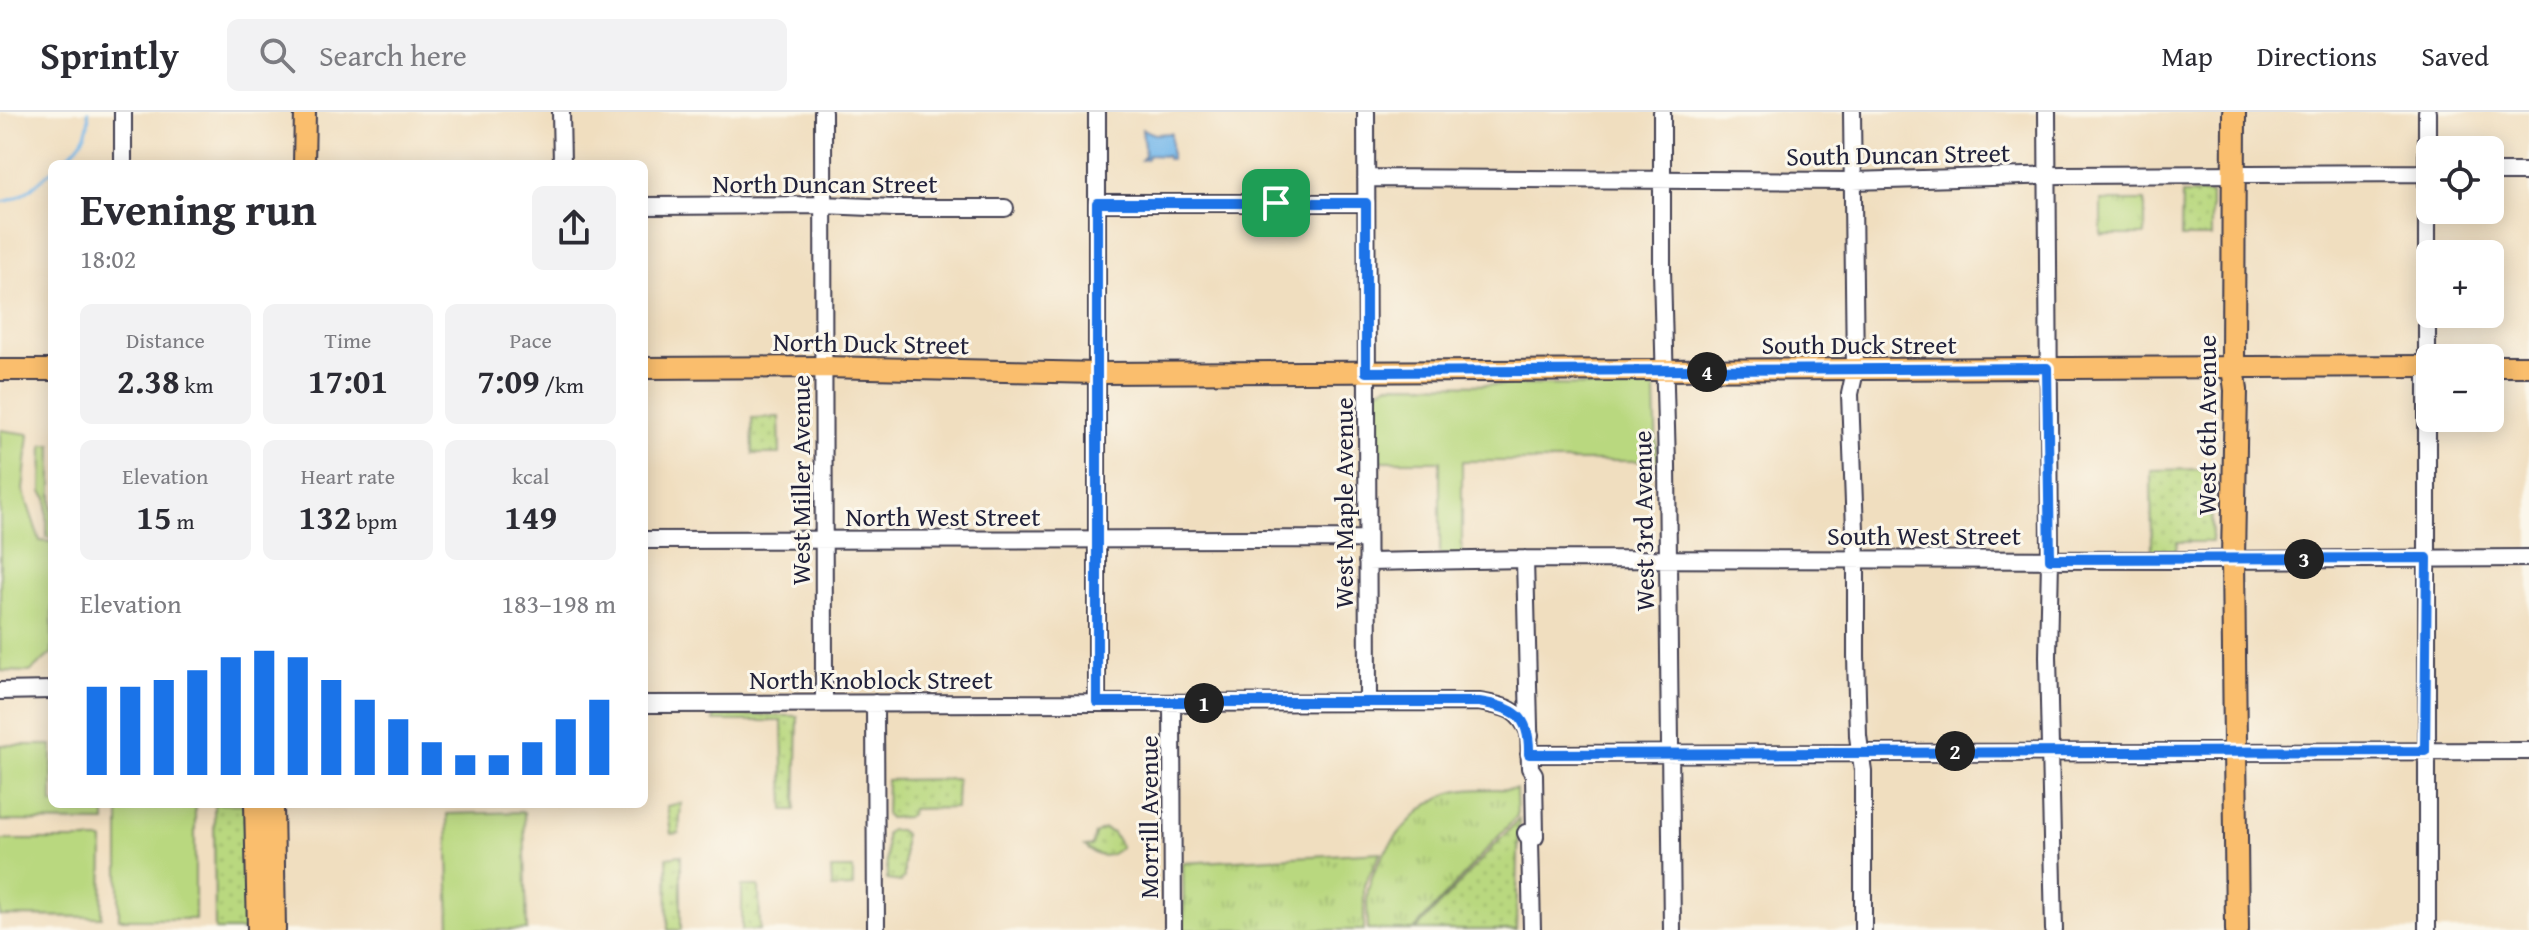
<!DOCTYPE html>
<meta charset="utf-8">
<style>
body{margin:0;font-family:"Gentium Book Plus",serif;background:#f2f2f3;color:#2b2b33;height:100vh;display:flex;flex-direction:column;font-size:30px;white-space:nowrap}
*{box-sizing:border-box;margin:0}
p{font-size:26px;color:#7c7c81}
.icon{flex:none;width:44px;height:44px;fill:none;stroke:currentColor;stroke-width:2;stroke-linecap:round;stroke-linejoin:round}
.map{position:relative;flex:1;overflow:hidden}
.drawer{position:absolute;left:48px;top:48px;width:600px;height:648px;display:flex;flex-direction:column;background:#fff;border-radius:12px;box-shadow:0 4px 20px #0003}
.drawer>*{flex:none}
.buttons{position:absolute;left:2416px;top:24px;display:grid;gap:16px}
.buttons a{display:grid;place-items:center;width:88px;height:88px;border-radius:12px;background:#fff;box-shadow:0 4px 20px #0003;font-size:40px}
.pin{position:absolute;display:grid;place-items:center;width:68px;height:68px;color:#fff;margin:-34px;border-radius:16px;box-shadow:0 4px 12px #0006}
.km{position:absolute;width:40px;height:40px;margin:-20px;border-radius:50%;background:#222;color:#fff;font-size:22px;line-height:40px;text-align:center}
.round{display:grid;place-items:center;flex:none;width:84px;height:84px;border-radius:12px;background:#f2f2f3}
.head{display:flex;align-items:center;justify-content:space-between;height:136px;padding:0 32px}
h1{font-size:44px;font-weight:700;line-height:60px}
.figures{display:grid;grid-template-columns:repeat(3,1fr);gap:12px;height:136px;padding:8px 32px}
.figures div{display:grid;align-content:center;border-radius:12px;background:#f2f2f3;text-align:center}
.figures b{font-size:34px;font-weight:700}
.figures small{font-size:22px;font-weight:400}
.figures p{font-size:22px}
.chart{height:224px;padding:16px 32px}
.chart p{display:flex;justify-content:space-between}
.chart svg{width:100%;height:144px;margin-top:8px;stroke:#1a73e8;stroke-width:6}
header{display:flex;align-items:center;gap:48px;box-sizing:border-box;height:112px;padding:0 40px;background:#fff;border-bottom:2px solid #e1e1e2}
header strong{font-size:38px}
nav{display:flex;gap:44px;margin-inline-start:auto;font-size:28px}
.search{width:560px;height:72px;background:#f2f2f3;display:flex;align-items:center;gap:20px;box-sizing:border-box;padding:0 28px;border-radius:12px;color:#7c7c81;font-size:30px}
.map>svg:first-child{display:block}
.grass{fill:url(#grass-dots);stroke:#6e7d5d;stroke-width:2}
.park{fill:url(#park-tufts);stroke:#6e7d5d;stroke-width:2}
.pitch{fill:#b9d87f;stroke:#6e7d5d;stroke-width:2}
.water{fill:#74b7ea;stroke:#4b6c92;stroke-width:2}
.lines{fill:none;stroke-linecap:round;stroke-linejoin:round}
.stream{stroke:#74b7ea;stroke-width:3}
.minor-casing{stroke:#413e4f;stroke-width:20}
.major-casing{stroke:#413e4f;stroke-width:24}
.highway-casing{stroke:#413e4f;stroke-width:26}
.minor{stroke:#fff;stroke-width:16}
.major{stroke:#fabe6d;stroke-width:20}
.highway{stroke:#fabe6d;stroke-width:22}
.route-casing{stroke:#fff;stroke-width:16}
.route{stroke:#1a73e8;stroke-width:10}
.labels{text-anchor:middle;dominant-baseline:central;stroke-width:6;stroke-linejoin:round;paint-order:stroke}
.street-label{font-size:26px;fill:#22223b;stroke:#fbf7ec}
</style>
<header>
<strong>Sprintly</strong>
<div class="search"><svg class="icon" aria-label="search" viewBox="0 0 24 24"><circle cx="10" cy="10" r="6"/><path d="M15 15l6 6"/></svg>Search here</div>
<nav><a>Map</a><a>Directions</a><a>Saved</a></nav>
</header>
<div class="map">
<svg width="2529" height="818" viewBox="0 0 2529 818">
<defs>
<pattern id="grass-dots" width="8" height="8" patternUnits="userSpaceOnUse" patternTransform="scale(2)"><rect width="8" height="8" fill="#b9d87f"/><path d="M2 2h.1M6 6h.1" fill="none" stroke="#9fb96f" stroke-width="1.8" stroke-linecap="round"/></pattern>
<pattern id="park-tufts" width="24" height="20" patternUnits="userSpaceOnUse" patternTransform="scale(2)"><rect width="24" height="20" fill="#b9d87f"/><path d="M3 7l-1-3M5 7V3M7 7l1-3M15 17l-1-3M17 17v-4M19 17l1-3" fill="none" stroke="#9fb96f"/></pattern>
</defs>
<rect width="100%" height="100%" fill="#fbf7ec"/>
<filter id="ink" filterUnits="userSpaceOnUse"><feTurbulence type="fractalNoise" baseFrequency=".0125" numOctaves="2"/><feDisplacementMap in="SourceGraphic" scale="16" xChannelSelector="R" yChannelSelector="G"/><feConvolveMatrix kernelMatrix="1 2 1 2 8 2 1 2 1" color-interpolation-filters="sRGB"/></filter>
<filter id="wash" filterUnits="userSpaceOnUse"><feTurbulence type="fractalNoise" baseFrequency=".006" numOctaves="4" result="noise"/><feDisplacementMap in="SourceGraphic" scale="32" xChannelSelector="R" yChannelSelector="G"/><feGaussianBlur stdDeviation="1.8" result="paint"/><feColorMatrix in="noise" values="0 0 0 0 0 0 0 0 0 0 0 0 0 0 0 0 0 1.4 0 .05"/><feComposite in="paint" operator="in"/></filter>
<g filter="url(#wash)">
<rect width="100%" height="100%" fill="#f0debf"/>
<path class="grass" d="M 2182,82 L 2211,82 L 2211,125 L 2181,125 Z
M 779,305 L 780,342 L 753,342 L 752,306 Z
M 2211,357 L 2212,430 L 2177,430 L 2176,439 L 2152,440 L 2151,358 Z
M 714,603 L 798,604 L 796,698 L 784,698 L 782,609 L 714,609 Z
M 957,667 L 956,696 L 911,697 L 911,702 L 907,705 L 889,706 L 886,702 L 887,668 Z
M 681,691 L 679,721 L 671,722 L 667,694 Z
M 214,692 L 250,692 L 250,818 L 215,818 Z
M 1519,707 L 1516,818 L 1416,818 Z
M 1104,717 L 1113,721 L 1121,734 C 1110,749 1096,745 1085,734 L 1092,734 L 1095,722 Z
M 891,718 L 899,718 L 904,722 L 904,765 L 901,770 L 887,768 L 886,721 Z
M 681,743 L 681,818 L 668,818 L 667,745 Z
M 831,757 L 853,757 L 853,775 L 832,776 Z
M 742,774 L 759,774 L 760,818 L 742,818 Z"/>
<path class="park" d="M 2101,89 L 2145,89 L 2145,123 L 2101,123 Z
M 1516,677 L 1517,704 L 1414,818 L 1368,818 C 1368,805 1365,787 1369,774 C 1378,741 1419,689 1454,680 C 1473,675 1497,678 1516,677 Z
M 1381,740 L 1364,773 L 1364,818 L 1184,818 L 1183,751 Z"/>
<path class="pitch" d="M 1389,272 L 1652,274 L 1655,279 L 1657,347 L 1654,349 L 1462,349 L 1462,443 L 1440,443 L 1440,349 L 1377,349 L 1376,279 Z
M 0,318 L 29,322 L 23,378 L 40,429 L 52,430 L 52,541 L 30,560 L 0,559 Z
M 43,333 L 52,333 L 52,425 L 47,425 L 47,386 L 42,380 Z
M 0,633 L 52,633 L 52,692 L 105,692 L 105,710 L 0,709 Z
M 119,692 L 195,692 L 195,807 L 119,807 Z
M 524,700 L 527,818 L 450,818 L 447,702 Z
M 0,728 L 103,728 L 102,805 L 0,804 Z"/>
<path class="water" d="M 1142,17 L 1155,22 L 1171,21 L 1171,47 L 1167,47 L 1167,44 L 1148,43 L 1147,47 L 1141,48 L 1145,44 Z"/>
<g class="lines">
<path class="stream" d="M 59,52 C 75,38 92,23 88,0
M 0,90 C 21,89 37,71 52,58"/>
</g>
</g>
<g filter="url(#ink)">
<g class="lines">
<defs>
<path id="minor" d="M 561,0 L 562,52
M 823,0 L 824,591
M 1097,0 L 1097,590
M 1366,0 L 1368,590
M 1662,0 L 1662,158 L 1667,354 L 1672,818
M 1852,0 L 1855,259 L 1850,282 L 1856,446 L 1856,544 L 1858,624 L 1863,659 L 1863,818
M 2047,0 L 2050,447 L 2048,544 L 2054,818
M 2427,0 L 2427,818
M 123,52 L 123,0
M 2490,60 L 2529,60
M 1366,66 L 1853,69 L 2062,63 L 2430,61
M 1097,91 L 1366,91
M 644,94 L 823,93 L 894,96 L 1005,96
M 644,428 L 1367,427
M 1525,447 L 1530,656 L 1534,662 L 1535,725 L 1530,729
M 1367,450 L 1525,447 L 2195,448 L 2529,446
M 0,579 L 52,578
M 875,591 L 876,818
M 1172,591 L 1173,818
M 644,592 L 1479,590 C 1505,594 1520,597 1530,623
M 1529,642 L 2529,639
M 1526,721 L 1530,729 L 1532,818"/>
<path id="major" d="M 304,52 L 305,0
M 2490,254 L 2529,254
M 644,256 L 823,255 L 1097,261 L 2430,254
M 0,258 L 52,258
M 255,692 L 258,818
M 273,692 L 275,818"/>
<path id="highway" d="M 2234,0 L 2233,255 L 2236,278 L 2233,447 L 2237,818"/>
</defs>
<use href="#minor" class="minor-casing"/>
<use href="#major" class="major-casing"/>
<use href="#highway" class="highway-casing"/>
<use href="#minor" class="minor"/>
<use href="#major" class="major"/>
<use href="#highway" class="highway"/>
</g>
</g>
<g class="lines" filter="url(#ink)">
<defs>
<path id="route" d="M 1097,91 L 1366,91 L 1366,260 L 2047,256 L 2050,447 L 2427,446 L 2425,639 L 1529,642 C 1530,603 1515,596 1479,590 L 1097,590 Z"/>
</defs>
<use href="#route" class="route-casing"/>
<use href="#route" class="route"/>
</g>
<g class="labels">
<g class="street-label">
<text transform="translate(1898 42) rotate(-1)">South Duncan Street</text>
<text x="825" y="71">North Duncan Street</text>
<text transform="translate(871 231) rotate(1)">North Duck Street</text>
<text x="1859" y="232">South Duck Street</text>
<text transform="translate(2206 313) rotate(-90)">West 6th Avenue</text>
<text transform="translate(800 368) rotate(-90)">West Miller Avenue</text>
<text transform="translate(1343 391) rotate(-90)">West Maple Avenue</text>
<text x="943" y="404">North West Street</text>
<text transform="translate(1643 409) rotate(-91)">West 3rd Avenue</text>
<text x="1924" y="423">South West Street</text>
<text x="871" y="567">North Knoblock Street</text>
<text transform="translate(1148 705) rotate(-90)">Morrill Avenue</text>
</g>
</g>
</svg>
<div class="buttons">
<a><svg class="icon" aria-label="locate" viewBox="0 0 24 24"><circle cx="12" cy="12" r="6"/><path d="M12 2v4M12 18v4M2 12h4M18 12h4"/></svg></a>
<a>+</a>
<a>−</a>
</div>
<div class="pin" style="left:1276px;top:91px;background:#1e9e55"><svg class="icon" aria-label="arrive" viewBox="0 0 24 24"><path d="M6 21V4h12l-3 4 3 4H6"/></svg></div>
<b class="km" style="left:1204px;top:591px">1</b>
<b class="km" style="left:1955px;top:639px">2</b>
<b class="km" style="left:2304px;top:447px">3</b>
<b class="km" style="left:1707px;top:260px">4</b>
<section class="drawer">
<div class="head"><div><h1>Evening run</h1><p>18:02</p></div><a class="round"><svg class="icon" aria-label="share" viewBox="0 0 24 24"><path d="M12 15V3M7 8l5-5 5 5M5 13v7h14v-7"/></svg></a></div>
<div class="figures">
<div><p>Distance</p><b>2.38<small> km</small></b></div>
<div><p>Time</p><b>17:01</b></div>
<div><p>Pace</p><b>7:09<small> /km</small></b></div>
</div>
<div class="figures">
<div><p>Elevation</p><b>15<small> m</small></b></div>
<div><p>Heart rate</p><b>132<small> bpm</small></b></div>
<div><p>kcal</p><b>149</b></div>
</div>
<div class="chart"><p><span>Elevation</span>183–198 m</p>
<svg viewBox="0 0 160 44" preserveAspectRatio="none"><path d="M5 44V17M15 44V17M25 44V15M35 44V12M45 44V8M55 44V6M65 44V8M75 44V15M85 44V21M95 44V27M105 44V34M115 44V38M125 44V38M135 44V34M145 44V27M155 44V21"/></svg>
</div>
</section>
</div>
